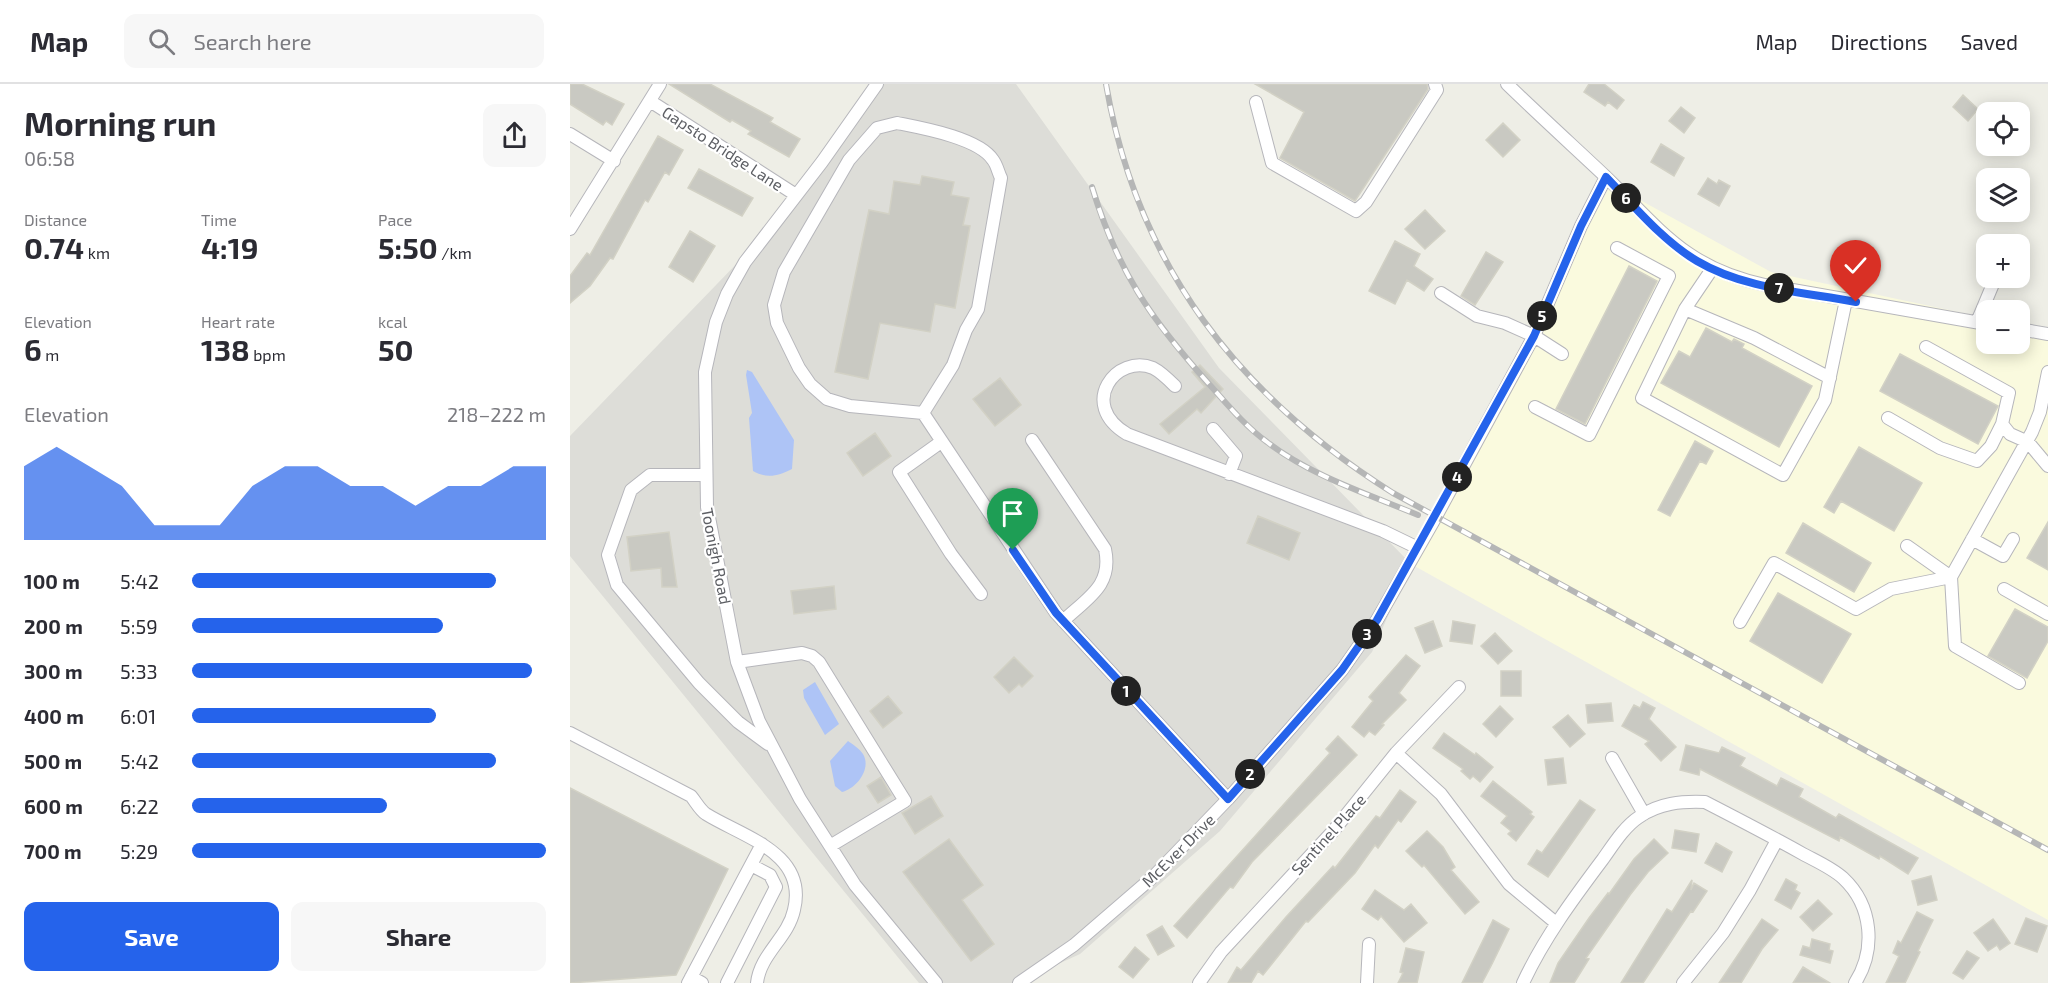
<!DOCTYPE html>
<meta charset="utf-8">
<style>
body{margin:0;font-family:"Exo 2",sans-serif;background:#f7f7f7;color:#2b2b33;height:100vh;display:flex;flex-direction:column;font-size:22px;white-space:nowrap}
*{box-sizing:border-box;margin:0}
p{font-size:20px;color:#7c7c81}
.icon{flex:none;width:33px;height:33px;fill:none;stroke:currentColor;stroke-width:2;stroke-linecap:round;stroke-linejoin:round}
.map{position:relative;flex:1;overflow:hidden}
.details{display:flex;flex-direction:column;background:#fff;width:570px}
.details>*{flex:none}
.controls{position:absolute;left:1406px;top:18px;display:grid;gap:12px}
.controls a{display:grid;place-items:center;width:54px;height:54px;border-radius:12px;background:#fff;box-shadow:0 3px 15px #0003;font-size:30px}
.pin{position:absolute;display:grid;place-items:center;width:51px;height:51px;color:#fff;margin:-62px -26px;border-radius:50% 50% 50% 0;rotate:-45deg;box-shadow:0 0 6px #0007}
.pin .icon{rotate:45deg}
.km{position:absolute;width:30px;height:30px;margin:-15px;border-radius:50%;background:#222;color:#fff;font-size:16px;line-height:30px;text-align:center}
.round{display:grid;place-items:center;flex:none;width:63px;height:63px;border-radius:12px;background:#f7f7f7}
.summary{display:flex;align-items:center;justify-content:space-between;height:102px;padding:0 24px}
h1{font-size:33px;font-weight:700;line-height:45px}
.metrics{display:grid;grid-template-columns:repeat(3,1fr);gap:9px;height:102px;padding:6px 24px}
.metrics div{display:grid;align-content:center}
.metrics b{font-size:30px;font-weight:700}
.metrics small{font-size:16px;font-weight:400}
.metrics p{font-size:16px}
.chart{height:168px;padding:12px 24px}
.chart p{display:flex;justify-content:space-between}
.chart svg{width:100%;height:108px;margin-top:6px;fill:#2563eb;opacity:.7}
.action{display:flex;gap:12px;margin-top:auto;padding:12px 24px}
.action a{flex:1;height:69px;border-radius:12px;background:#2563eb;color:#fff;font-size:24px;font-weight:700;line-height:69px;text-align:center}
.action a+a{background:#f7f7f7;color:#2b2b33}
ul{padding:0 24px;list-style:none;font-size:20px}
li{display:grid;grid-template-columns:96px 72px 1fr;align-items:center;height:45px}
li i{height:15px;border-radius:8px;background:#2563eb}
header{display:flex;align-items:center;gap:36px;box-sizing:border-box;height:84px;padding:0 30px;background:#fff;border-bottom:2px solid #e1e1e2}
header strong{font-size:28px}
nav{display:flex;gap:33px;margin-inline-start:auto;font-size:21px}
.search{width:420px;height:54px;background:#f7f7f7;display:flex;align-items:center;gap:15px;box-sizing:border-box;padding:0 21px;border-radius:12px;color:#7c7c81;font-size:22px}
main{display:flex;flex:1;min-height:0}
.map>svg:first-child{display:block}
.commercial{fill:#fafade}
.industrial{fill:#ddddd8}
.water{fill:#aec4f6}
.building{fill:#c9c9c2;stroke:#d2d1c5;stroke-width:1.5}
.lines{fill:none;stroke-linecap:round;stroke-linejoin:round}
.minor-casing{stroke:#b6b6bb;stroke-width:14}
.minor{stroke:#fff;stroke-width:12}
.rail-casing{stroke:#b5b6b6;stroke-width:6}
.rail{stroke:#fff;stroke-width:4;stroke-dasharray:11;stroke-linecap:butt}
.route-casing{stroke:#fff;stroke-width:12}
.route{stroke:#2563eb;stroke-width:8}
.labels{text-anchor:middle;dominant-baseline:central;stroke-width:4.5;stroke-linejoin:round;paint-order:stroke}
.street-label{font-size:16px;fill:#5d5f64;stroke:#fff}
</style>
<header>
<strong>Map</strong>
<div class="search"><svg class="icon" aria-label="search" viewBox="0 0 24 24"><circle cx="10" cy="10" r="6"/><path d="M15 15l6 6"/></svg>Search here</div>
<nav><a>Map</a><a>Directions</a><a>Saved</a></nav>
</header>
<main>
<section class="details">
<div class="summary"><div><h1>Morning run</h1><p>06:58</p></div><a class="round"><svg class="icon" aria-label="share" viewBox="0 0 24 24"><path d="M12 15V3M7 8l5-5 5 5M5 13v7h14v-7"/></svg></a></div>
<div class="metrics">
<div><p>Distance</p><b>0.74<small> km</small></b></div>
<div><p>Time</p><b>4:19</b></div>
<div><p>Pace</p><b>5:50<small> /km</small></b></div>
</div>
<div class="metrics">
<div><p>Elevation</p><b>6<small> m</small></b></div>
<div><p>Heart rate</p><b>138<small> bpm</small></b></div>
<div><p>kcal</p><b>50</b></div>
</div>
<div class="chart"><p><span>Elevation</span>218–222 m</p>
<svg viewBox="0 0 160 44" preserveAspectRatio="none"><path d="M0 44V14L10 6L20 14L30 22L40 38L50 38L60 38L70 22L80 14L90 14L100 22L110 22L120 30L130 22L140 22L150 14L160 14V44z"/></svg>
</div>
<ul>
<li><b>100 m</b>5:42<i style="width:86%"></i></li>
<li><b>200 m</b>5:59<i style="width:71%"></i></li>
<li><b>300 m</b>5:33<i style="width:96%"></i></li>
<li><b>400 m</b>6:01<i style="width:69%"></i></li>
<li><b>500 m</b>5:42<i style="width:86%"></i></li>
<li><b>600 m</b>6:22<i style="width:55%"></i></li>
<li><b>700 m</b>5:29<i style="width:100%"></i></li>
</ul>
<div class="action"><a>Save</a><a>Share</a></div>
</section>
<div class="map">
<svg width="1478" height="899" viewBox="0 0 1478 899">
<rect width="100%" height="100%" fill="#eeeee6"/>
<path class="commercial" d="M 1041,100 L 1201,188 L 1416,234 L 1416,260 L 1449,260 L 1449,241 L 1478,247 L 1478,836 L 841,480 Z"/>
<path class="industrial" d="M 312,0 L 446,0 L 649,284 L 841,480 L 802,568 L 650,747 L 510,870 L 447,899 L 349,899 L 0,472 L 0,352 L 176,170 Z"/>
<path class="water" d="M 177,286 L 182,288 L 224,356 L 222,385 C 208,392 197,395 183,387 L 179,334 L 182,329 L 176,291 Z
M 245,598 L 269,640 L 255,651 L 234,614 L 233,606 Z
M 278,657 C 282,660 290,665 293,670 C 302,685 286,705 272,708 L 265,702 L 260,677 Z"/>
<path class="building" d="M 0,0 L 12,0 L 54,20 L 42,41 L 36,37 L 33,41 L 0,20 Z
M 99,0 L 140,0 L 203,34 L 200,38 L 230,55 L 219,73 L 178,50 L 181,47 L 162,36 L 160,38 Z
M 685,0 L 857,0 L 858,5 L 785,117 L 710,74 L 734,28 Z
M 1019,0 L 1034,0 L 1054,16 L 1047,25 L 1038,18 L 1035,22 L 1014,8 Z
M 1393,11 L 1408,25 L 1398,37 L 1383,23 Z
M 1111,23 L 1125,34 L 1114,49 L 1099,37 Z
M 933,39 L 950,56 L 933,73 L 916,56 Z
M 88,52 L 113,66 L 99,91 L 95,88 L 78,118 L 75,116 L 43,175 L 40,174 L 20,202 L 0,219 L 0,192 L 17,169 L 20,171 Z
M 1091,60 L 1114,74 L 1104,92 L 1081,78 Z
M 129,85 L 183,114 L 172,132 L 118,104 Z
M 352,92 L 384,98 L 381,111 L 399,114 L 393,141 L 400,142 L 385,224 L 365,220 L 360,248 L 310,239 L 298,295 L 265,288 L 299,126 L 319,130 L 324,97 L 350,101 Z
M 1138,94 L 1147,100 L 1149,96 L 1160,102 L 1149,122 L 1128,110 Z
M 855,126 L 875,147 L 855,165 L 835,145 Z
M 120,147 L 145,162 L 123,198 L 99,183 Z
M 825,157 L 850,170 L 844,182 L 863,195 L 854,207 L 837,196 L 825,220 L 799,207 Z
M 916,168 L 933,178 L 905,221 L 891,212 Z
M 1059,182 L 1087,197 L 1015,340 L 986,325 Z
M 1136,244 L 1162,258 L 1164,255 L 1174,260 L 1172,264 L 1242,302 L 1209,363 L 1091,299 L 1109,267 L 1120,273 Z
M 1330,270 L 1428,322 L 1408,360 L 1310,307 Z
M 630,281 L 653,305 L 631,329 L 627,325 L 599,350 L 590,340 L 635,303 L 622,288 Z
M 430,294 L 451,321 L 425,342 L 403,315 Z
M 305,349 L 321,372 L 293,392 L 277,369 Z
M 1125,357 L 1143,367 L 1136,380 L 1130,377 L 1100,432 L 1088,426 Z
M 1289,363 L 1352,399 L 1324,447 L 1271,417 L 1264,429 L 1254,423 Z
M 688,432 L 730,449 L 719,476 L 677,459 Z
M 1478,438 L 1478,486 L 1457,474 Z
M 1233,439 L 1301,479 L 1284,508 L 1216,469 Z
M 99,448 L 107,503 L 92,503 L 91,484 L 61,487 L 57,453 Z
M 264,502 L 266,525 L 224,530 L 221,507 Z
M 1208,509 L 1281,550 L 1252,599 L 1180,557 Z
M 1445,525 L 1478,543 L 1478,557 L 1457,594 L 1418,572 Z
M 863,537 L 872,562 L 855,569 L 845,544 Z
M 883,537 L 905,541 L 902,560 L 880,557 Z
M 925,549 L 942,567 L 928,580 L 911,562 Z
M 836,571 L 850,582 L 829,609 L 836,616 L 812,640 L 814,641 L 805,651 L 799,647 L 794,653 L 782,643 L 803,617 L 799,613 Z
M 444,573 L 463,592 L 452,603 L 449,600 L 439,609 L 424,593 Z
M 931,587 L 951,587 L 951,612 L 931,612 Z
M 318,612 L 332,629 L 313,644 L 300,627 Z
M 1073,618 L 1085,624 L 1079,635 L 1106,663 L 1091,677 L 1075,660 L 1079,657 L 1052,642 L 1064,621 L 1070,624 Z
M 1041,619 L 1043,637 L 1018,639 L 1016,621 Z
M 930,622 L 943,635 L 926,653 L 913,640 Z
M 998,631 L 1015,650 L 1000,663 L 983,643 Z
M 874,649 L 905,671 L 906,669 L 923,683 L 910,698 L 903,692 L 900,695 L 891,687 L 893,685 L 863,664 Z
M 768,652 L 787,671 L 682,778 L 663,804 L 660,803 L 617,854 L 604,842 L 760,669 L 756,665 Z
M 1116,661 L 1149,669 L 1152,663 L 1175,674 L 1170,682 L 1207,702 L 1211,694 L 1233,705 L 1229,713 L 1266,734 L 1269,730 L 1348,774 L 1338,790 L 1310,772 L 1309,775 L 1270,753 L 1269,757 L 1130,685 L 1129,691 L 1110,686 Z
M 993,674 L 996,699 L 978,701 L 975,676 Z
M 311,693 L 321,711 L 308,719 L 297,702 Z
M 923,697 L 962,728 L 960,730 L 964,733 L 946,757 L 938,750 L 941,747 L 931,739 L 937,732 L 911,712 Z
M 0,704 L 158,785 L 106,891 L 0,899 Z
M 830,706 L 846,718 L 831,738 L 828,736 L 808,764 L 805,761 L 785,789 L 738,838 L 736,837 L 693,891 L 688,887 L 681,899 L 658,899 L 667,883 L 671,886 L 716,833 L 763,782 L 765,784 L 806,732 L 810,734 Z
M 361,712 L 373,732 L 345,750 L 332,729 Z
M 1010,716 L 1025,726 L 978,793 L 958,780 L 967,766 L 972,769 Z
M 1105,746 L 1129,750 L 1126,768 L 1102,764 Z
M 857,747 L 873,763 L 885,783 L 881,786 L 909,818 L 895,830 L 854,781 L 852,783 L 836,767 Z
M 379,755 L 413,801 L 392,816 L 424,860 L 401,877 L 333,788 Z
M 1084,755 L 1098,769 L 1078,788 L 1060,811 L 1016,874 L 1019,875 L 1004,899 L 980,899 L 988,879 L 1019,834 L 1038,809 L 1039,810 L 1064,775 Z
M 1146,759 L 1162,768 L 1152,788 L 1135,779 Z
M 1361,792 L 1367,816 L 1348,821 L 1342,797 Z
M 1216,795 L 1227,801 L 1225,806 L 1230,809 L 1221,825 L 1205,816 Z
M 1122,796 L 1121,806 L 1124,799 L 1137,807 L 1123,828 L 1121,827 L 1073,899 L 1051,899 L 1097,825 L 1102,828 Z
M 805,806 L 834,826 L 841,820 L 857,839 L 834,858 L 811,832 L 808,836 L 792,825 Z
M 1248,816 L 1262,830 L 1243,847 L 1230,833 Z
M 1347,828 L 1363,836 L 1348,867 L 1350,868 L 1335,899 L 1316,899 L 1329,872 L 1323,869 L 1328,857 L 1331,859 Z
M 1456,834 L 1477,842 L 1467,868 L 1445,860 Z
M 1192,835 L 1208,846 L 1192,865 L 1171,899 L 1149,899 Z
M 1423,835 L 1440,859 L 1430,866 L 1427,861 L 1418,867 L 1404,849 Z
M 923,836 L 939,845 L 922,880 L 912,899 L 892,899 Z
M 592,842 L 604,862 L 588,871 L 577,851 Z
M 1242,855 L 1260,860 L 1259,866 L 1263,867 L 1260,879 L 1230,871 L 1233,862 L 1240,864 Z
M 565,863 L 579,875 L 563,894 L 549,883 Z
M 836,864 L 854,868 L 847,899 L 828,899 L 833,889 L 830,888 Z
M 1397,867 L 1409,874 L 1393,895 L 1383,889 Z
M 1233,883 L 1260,899 L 1223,899 Z"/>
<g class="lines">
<defs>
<path id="minor" d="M 307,0 L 252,78 L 175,178 L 157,210 L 146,238 L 135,288 L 137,423 L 167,578 L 189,637 L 230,715 L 285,801 L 366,899
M 937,0 C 969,31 1002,61 1035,92 C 1090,145 1115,184 1195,201 L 1416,240
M 80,17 L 226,111
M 686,18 L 702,79 L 786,127 L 796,118 L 867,6 L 865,0
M 327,39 C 352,44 409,54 423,76 C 427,81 428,88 431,94 L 408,225 L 396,246 L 383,281 L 353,329 L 280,322 L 257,315 L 240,300 L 229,284 L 207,239 L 204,221 L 214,188 L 279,76 L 307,44 Z
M 0,50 L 44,77
M 0,145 L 90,0
M 1142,185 L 1115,225 L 1072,314 L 1213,391 L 1255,316 L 1276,216
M 871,209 L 907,232 L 935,239 L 964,252 L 992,270
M 1115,225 L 1184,254 L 1260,294
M 1407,238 L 1423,200
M 1449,245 L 1478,250
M 1356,263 L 1439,309 L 1432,340 L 1440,350 L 1458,358 L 1478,382
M 605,302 C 598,295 591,288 583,284 C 547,269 507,320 557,350 L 813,447 L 848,464
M 965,323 L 1019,351 L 1099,192 L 1047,164
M 353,329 L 486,529 L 658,715
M 1318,334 L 1370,364 L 1407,377 L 1421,362 L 1432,340
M 643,345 L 666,372 L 659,390
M 462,356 L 535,465 C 543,502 517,514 493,537
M 371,358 L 329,388 L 381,470 L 411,510
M 136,391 L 80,391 L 61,406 L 38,471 L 47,501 L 129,599 L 168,638 L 198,660
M 1402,455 L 1433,472 L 1443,455
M 1337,462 L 1381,493
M 1381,493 L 1462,348 L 1470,328 L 1478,288
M 1381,493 L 1385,562 L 1449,599
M 1434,505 L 1478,530
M 1170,538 L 1204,479 L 1286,525 L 1321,505 L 1381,493
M 167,578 L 232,569 L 242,572 L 249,578 L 335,717 L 260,762
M 0,649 L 121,712 C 126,718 130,726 136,730 C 173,753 238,769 224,826 C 218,854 190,870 187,899
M 826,669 L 871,710 L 939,800 L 986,839
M 1042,674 L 1074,730
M 121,893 L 132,899
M 118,899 L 192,760
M 157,899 L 206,803 L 200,791 L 181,781
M 449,899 L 504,861 L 584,792 L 658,715 L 772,586 L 807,536 L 863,438 L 964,252 L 1011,142 L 1036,93
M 629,899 L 651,868 L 764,746 L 826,669 L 889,603
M 797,899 L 799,860
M 953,899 C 974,854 1003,815 1033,775 C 1043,761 1054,743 1069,733 C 1089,719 1112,717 1135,718 C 1168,735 1201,752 1233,770 C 1246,777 1262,784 1273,794 C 1303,822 1306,866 1285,899
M 1113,899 L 1153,849 L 1180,806 L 1207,756"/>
</defs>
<use href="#minor" class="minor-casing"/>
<use href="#minor" class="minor"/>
<defs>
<path id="rail" d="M 536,0 C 567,182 669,312 823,409 L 1478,766
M 522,103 C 548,188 580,234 639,300 C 657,320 675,342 697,358 C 741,392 798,410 848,431"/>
</defs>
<use href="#rail" class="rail-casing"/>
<use href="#rail" class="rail"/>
</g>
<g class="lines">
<defs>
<path id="route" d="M 443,466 L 486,529 L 658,715 L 772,586 L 807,536 L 964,252 L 1011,142 L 1036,93 C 1064,122 1093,157 1127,177 C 1174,205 1234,208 1286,218"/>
</defs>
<use href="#route" class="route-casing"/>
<use href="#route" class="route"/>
</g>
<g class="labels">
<g class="street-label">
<text transform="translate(153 64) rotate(33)">Gapsto Bridge Lane</text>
<text transform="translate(147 472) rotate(79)">Toonigh Road</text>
<text transform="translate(758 750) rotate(-48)">Sentinel Place</text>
<text transform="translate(608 766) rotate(-45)">McEver Drive</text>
</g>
</g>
</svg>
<div class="controls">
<a><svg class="icon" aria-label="locate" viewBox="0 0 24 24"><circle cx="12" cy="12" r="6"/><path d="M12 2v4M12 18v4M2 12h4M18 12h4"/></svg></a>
<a><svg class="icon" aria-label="layers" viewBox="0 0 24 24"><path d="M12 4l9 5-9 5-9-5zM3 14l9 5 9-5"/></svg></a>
<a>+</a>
<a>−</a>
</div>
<div class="pin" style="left:443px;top:466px;background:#1e9e55"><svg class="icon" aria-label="arrive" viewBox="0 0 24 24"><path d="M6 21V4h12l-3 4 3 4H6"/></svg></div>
<div class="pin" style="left:1286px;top:218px;background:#d93025"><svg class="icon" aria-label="check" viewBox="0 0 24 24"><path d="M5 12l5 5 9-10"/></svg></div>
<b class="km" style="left:556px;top:607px">1</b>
<b class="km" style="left:680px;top:690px">2</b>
<b class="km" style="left:797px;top:550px">3</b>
<b class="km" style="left:887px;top:393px">4</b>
<b class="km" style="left:972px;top:232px">5</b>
<b class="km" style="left:1056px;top:114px">6</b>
<b class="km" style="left:1209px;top:204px">7</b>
</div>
</main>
